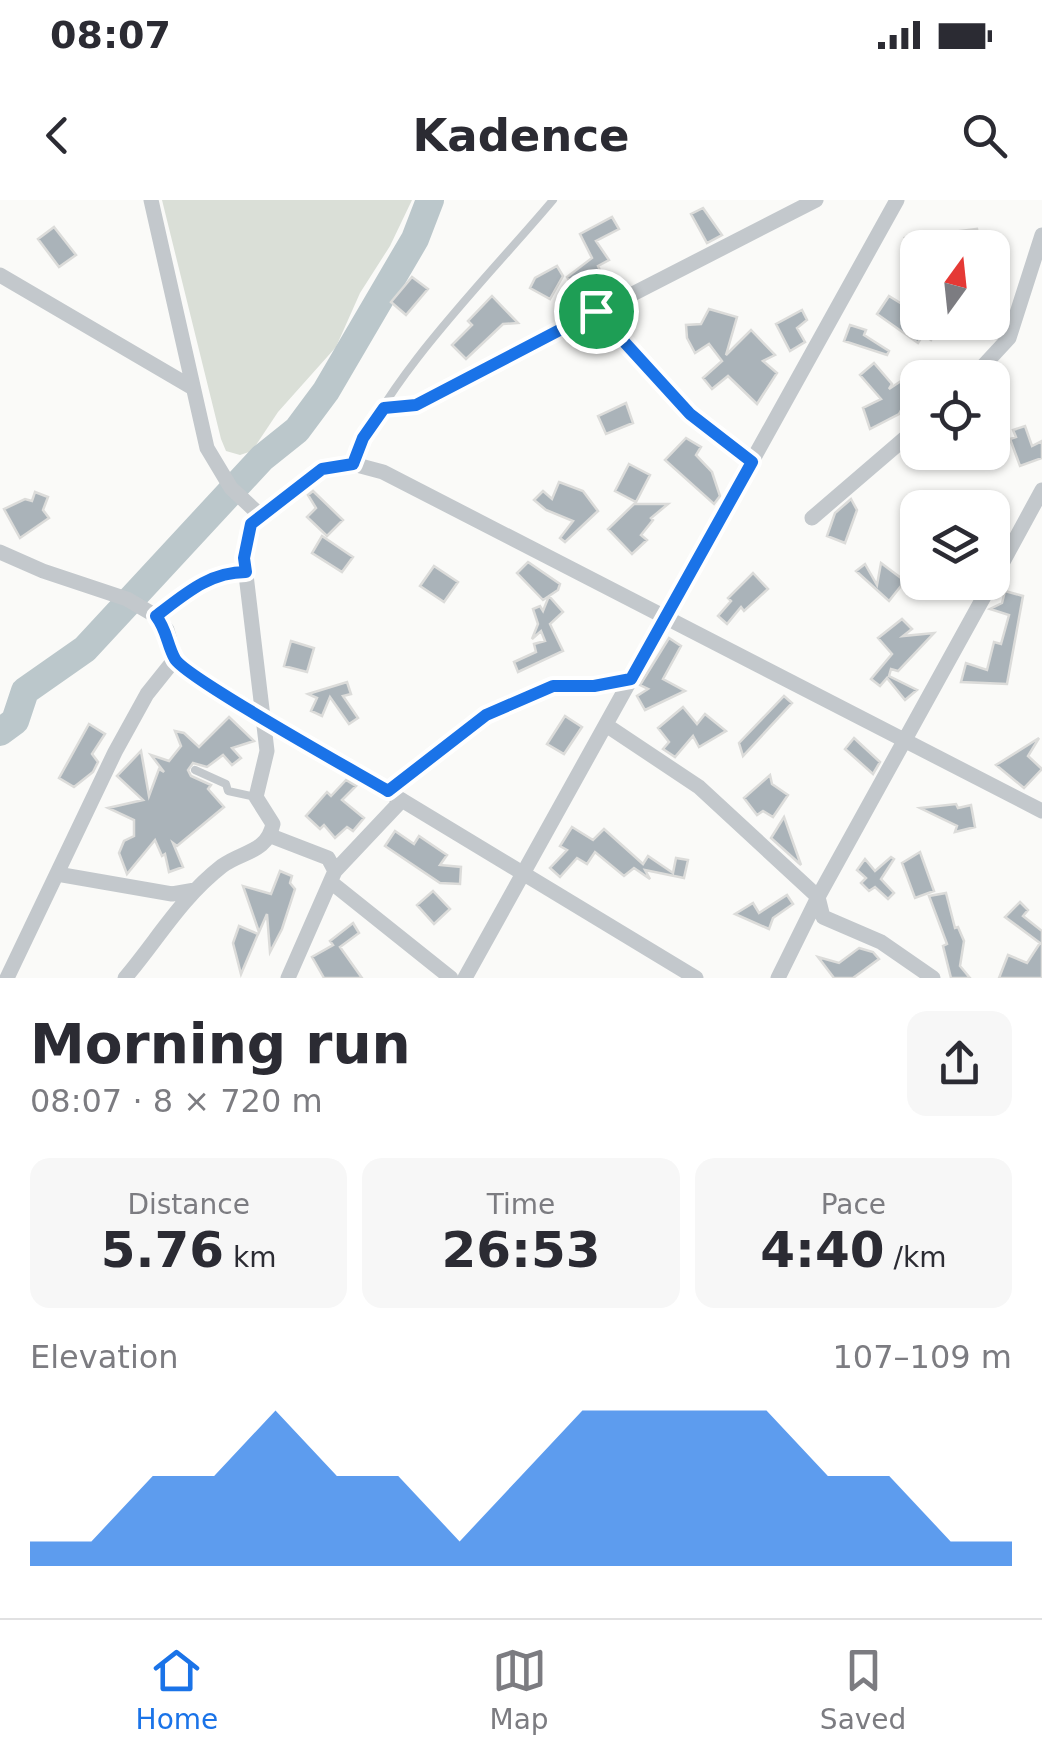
<!DOCTYPE html>
<meta charset="utf-8">
<style>
body{margin:0;font-family:"DejaVu Sans",sans-serif;background:#f7f7f7;color:#2b2b33;height:100vh;display:flex;flex-direction:column;font-size:38px;white-space:nowrap}
*{box-sizing:border-box;margin:0}
p{font-size:32px;color:#7c7c81}
.icon{flex:none;width:55px;height:55px;fill:none;stroke:currentColor;stroke-width:2;stroke-linecap:round;stroke-linejoin:round}
.map{position:relative;height:778px;overflow:hidden}
.details{display:flex;flex-direction:column;background:#fff;flex:1}
.details>*{flex:none}
.needle{width:65px;rotate:15deg}
.fabs{position:absolute;left:900px;top:30px;display:grid;gap:20px}
.fabs a{display:grid;place-items:center;width:110px;height:110px;border-radius:20px;background:#fff;box-shadow:0 2px 8px #0004;font-size:50px}
.pin{position:absolute;display:grid;place-items:center;width:85px;height:85px;color:#fff;margin:-42px;border:5px solid #fff;border-radius:50%;box-shadow:0 2px 10px #0007}
.round{display:grid;place-items:center;flex:none;width:105px;height:105px;border-radius:20px;background:#f7f7f7}
.headline{display:flex;align-items:center;justify-content:space-between;height:170px;padding:0 30px}
h1{font-size:55px;font-weight:700;line-height:75px}
.metrics{display:grid;grid-template-columns:repeat(3,1fr);gap:15px;height:170px;padding:10px 30px}
.metrics div{display:grid;align-content:center;border-radius:20px;background:#f7f7f7;text-align:center}
.metrics b{font-size:50px;font-weight:700}
.metrics small{font-size:28px;font-weight:400}
.metrics p{font-size:28px}
.chart{height:280px;padding:20px 30px}
.chart p{display:flex;justify-content:space-between}
.chart svg{width:100%;height:180px;margin-top:10px;fill:#1a73e8;opacity:.7}
.status{display:flex;justify-content:space-between;align-items:center;height:70px;padding:0 50px;background:#fff;direction:ltr}
.status svg{height:28px;fill:currentColor}
header{display:flex;justify-content:space-between;align-items:center;height:130px;padding:0 30px;background:#fff;font-size:45px;font-weight:700}
.dock{display:flex;justify-content:space-around;align-items:center;height:140px;border-top:2px solid #e1e1e2;background:#fff;font-size:28px;color:#7c7c81}
.dock a{display:grid;justify-items:center;gap:5px}
.dock .selected{color:#1a73e8}
.map>svg:first-child{display:block}
.green{fill:#dadfd7}
.lines{fill:none;stroke-linecap:round;stroke-linejoin:round}
.river{stroke:#bbc7cb;stroke-width:28}
.building{fill:#aab3b9;stroke:#dcdcda;stroke-width:2.5}
.lane{stroke:#c3c8cc;stroke-width:8}
.street{stroke:#c3c8cc;stroke-width:15}
.route-casing{stroke:#fff;stroke-width:20}
.route{stroke:#1a73e8;stroke-width:12}
</style>
<div class="status"><b>08:07</b><svg viewBox="0 0 49 12"><path d="M0 12V9h3v3zM5 12V6h3v6zM10 12V3h3v9zM15 12V0h3v12zM26 1h20v11H26zM47 4h2v5h-2z"/></svg></div>
<header><svg class="icon" aria-label="back" viewBox="0 0 24 24"><path d="M15 5l-7 7 7 7"/></svg>Kadence<svg class="icon" aria-label="search" viewBox="0 0 24 24"><circle cx="10" cy="10" r="6"/><path d="M15 15l6 6"/></svg></header>
<div class="map">
<svg width="1042" height="778" viewBox="0 0 1042 778">
<rect width="100%" height="100%" fill="#fafaf8"/>
<path class="green" d="M 162,0 L 412,0 L 390,46 L 360,93 L 336,147 L 278,212 L 252,251 L 240,255 L 226,251 L 221,239 Z"/>
<g class="lines">
<path class="river" d="M 0,532 L 15,521 L 25,491 L 85,449 L 262,258 L 297,230 L 326,191 L 415,39 L 430,0"/>
</g>
<path class="building" d="M 703,8 L 722,35 L 707,43 L 691,14 Z
M 612,17 L 619,29 L 596,41 L 609,60 L 598,66 L 611,93 L 597,100 L 587,82 L 576,90 L 567,77 L 592,58 L 580,34 Z
M 54,27 L 76,55 L 59,67 L 38,39 Z
M 977,29 L 979,39 L 943,44 L 942,35 L 914,53 L 905,38 Z
M 557,66 L 563,76 L 550,99 L 530,88 L 535,78 Z
M 412,77 L 428,89 L 406,115 L 391,102 Z
M 492,96 L 518,123 L 503,124 L 466,159 L 452,145 L 472,125 L 468,121 Z
M 889,96 L 918,114 L 918,122 L 939,126 L 931,140 L 923,135 L 918,143 L 877,114 Z
M 709,109 L 737,117 L 726,155 L 751,130 L 775,155 L 763,161 L 777,173 L 757,204 L 728,176 L 712,189 L 703,178 L 722,161 L 709,144 L 695,153 L 687,138 L 686,125 L 701,124 Z
M 802,110 L 807,120 L 797,128 L 805,142 L 790,151 L 776,124 Z
M 850,125 L 866,130 L 864,135 L 889,151 L 887,155 L 844,141 Z
M 874,163 L 892,184 L 889,189 L 901,181 L 905,203 L 899,214 L 870,229 L 863,208 L 881,199 L 860,175 Z
M 626,203 L 633,223 L 606,234 L 598,216 Z
M 1025,226 L 1032,246 L 1042,241 L 1042,258 L 1020,266 L 1010,239 L 1016,237 L 1013,230 Z
M 686,238 L 701,247 L 696,255 L 712,272 L 720,296 L 714,304 L 665,260 Z
M 629,264 L 650,275 L 636,302 L 615,291 Z
M 559,282 L 583,291 L 598,311 L 565,342 L 560,338 L 573,321 L 546,310 L 534,300 L 543,291 L 552,299 Z
M 313,291 L 343,320 L 327,336 L 307,317 L 316,308 L 308,295 Z
M 35,292 L 48,297 L 43,310 L 49,318 L 20,338 L 4,309 L 25,299 L 32,301 Z
M 851,299 L 857,310 L 845,343 L 827,336 L 835,313 Z
M 634,304 L 668,304 L 651,318 L 653,320 L 641,335 L 647,340 L 632,354 L 608,329 Z
M 322,336 L 353,357 L 342,372 L 312,353 Z
M 528,362 L 560,384 L 558,390 L 549,396 L 563,412 L 550,424 L 563,451 L 518,472 L 514,462 L 536,452 L 534,444 L 545,441 L 541,431 L 532,439 L 538,424 L 533,409 L 540,406 L 543,411 L 549,396 L 543,400 L 517,373 Z
M 881,363 L 905,381 L 889,401 L 856,371 L 865,364 L 877,385 Z
M 434,366 L 458,382 L 444,402 L 420,386 Z
M 753,373 L 768,389 L 744,411 L 741,407 L 727,424 L 718,416 L 731,401 L 728,398 Z
M 1005,391 L 1023,396 L 1007,484 L 961,482 L 966,463 L 987,470 L 994,442 L 1001,444 L 1009,415 L 990,409 L 1002,403 Z
M 902,419 L 912,429 L 903,436 L 934,433 L 898,471 L 891,469 L 889,476 L 917,490 L 905,500 L 887,478 L 880,486 L 871,479 L 892,454 L 878,438 Z
M 669,438 L 681,446 L 663,479 L 685,491 L 645,510 L 637,496 L 648,489 L 640,485 Z
M 291,441 L 314,448 L 307,472 L 284,466 Z
M 347,482 L 351,494 L 343,496 L 358,518 L 349,524 L 330,497 L 322,516 L 311,511 L 317,498 L 308,494 Z
M 784,496 L 792,503 L 743,556 L 739,543 Z
M 683,507 L 697,524 L 705,514 L 726,531 L 699,547 L 693,536 L 675,557 L 663,549 L 669,542 L 658,528 Z
M 565,516 L 582,527 L 564,554 L 547,544 Z
M 229,517 L 254,541 L 232,548 L 241,558 L 232,565 L 223,555 L 207,567 L 193,563 L 188,570 L 191,576 L 211,585 L 208,589 L 224,607 L 177,646 L 173,643 L 183,667 L 169,672 L 165,654 L 162,656 L 155,640 L 127,674 L 119,653 L 124,641 L 134,636 L 134,620 L 108,608 L 143,600 L 117,576 L 141,551 L 149,596 L 159,569 L 164,572 L 151,555 L 169,561 L 181,546 L 175,531 L 184,533 L 199,547 Z
M 89,524 L 105,534 L 92,554 L 98,562 L 93,572 L 74,587 L 59,578 Z
M 854,538 L 880,562 L 873,574 L 845,549 Z
M 1039,538 L 1028,556 L 1042,569 L 1024,588 L 996,565 Z
M 770,575 L 772,584 L 788,595 L 773,617 L 763,611 L 757,615 L 744,598 Z
M 346,580 L 356,586 L 342,600 L 364,618 L 353,631 L 347,627 L 335,638 L 324,625 L 320,629 L 306,616 L 327,592 L 331,596 Z
M 956,604 L 958,608 L 971,605 L 975,627 L 955,632 L 957,626 L 920,608 Z
M 784,617 L 801,665 L 771,638 Z
M 572,627 L 593,640 L 604,629 L 643,664 L 648,656 L 673,673 L 676,658 L 688,660 L 684,678 L 645,670 L 650,679 L 634,668 L 624,676 L 595,652 L 587,664 L 577,658 L 560,677 L 550,668 L 567,650 L 560,646 Z
M 395,631 L 414,644 L 419,636 L 447,655 L 440,665 L 461,667 L 460,684 L 440,683 L 385,646 Z
M 920,652 L 934,691 L 915,698 L 902,663 Z
M 891,657 L 894,659 L 881,679 L 894,693 L 888,699 L 875,687 L 869,691 L 861,683 L 866,678 L 857,670 L 865,659 L 875,671 Z
M 280,671 L 292,676 L 290,683 L 295,689 L 282,729 L 270,752 L 267,714 L 259,732 L 243,686 L 271,694 Z
M 433,691 L 450,709 L 434,724 L 417,705 Z
M 946,693 L 955,728 L 958,727 L 964,741 L 960,766 L 970,778 L 951,778 L 943,746 L 947,744 L 929,696 Z
M 787,695 L 793,704 L 773,718 L 769,729 L 735,714 L 753,703 L 759,713 Z
M 1020,702 L 1028,710 L 1023,716 L 1042,731 L 1042,778 L 999,778 L 1008,755 L 1027,763 L 1040,743 L 1005,717 Z
M 353,723 L 359,733 L 340,747 L 362,778 L 324,778 L 312,757 L 333,745 L 330,741 Z
M 239,726 L 258,734 L 241,774 L 233,743 Z
M 859,748 L 873,752 L 879,759 L 853,778 L 834,778 L 818,757 L 839,763 Z"/>
<g class="lines">
<path class="lane" d="M 597,111 L 690,213 L 751,261
M 353,264 C 387,176 491,74 553,0
M 195,570 L 226,584 L 228,591 L 256,597"/>
<path class="street" d="M 151,0 L 207,248 L 231,288 L 261,316
M 0,75 L 193,188
M 972,178 L 1009,138 L 1042,35
M 384,208 L 416,205 L 816,0
M 812,318 L 918,227
M 0,352 L 43,371 L 127,399 L 156,416 L 167,430 L 175,459 L 195,475 L 696,778
M 992,382 L 1042,290
M 156,416 C 184,393 209,372 246,372
M 606,525 L 699,587 L 818,697 L 823,717 L 881,742 L 933,778
M 388,591 L 485,515 L 553,486 L 594,485 L 631,479
M 271,636 L 328,658 L 335,671
M 57,674 L 172,694 L 195,690
M 332,683 L 451,778
M 7,778 L 115,552 L 147,494 L 175,459
M 125,778 C 158,739 181,698 222,666 C 242,651 267,653 273,624 L 256,597 L 267,551 L 244,358 L 251,324 L 323,269 L 353,264 L 383,272 L 1042,611
M 288,778 L 335,671 L 402,600
M 465,778 L 897,0
M 778,778 L 818,697 L 992,382"/>
</g>
<g class="lines">
<defs>
<path id="route" d="M 596,111 L 690,214 L 752,262 L 631,479 L 594,486 L 553,486 L 486,515 L 388,591 C 356,572 186,478 175,459 C 167,445 167,430 156,416 C 185,394 209,372 246,372 L 244,358 L 251,324 L 322,269 L 353,264 L 363,238 L 384,208 L 416,205 Z"/>
</defs>
<use href="#route" class="route-casing"/>
<use href="#route" class="route"/>
</g>
</svg>
<div class="fabs">
<a><svg class="needle" viewBox="-14 -14 28 28"><path d="M0-13l5 13h-10z" fill="#e53935"/><path d="M0 13l5-13h-10z" fill="#7c7c81"/></svg></a>
<a><svg class="icon" aria-label="locate" viewBox="0 0 24 24"><circle cx="12" cy="12" r="6"/><path d="M12 2v4M12 18v4M2 12h4M18 12h4"/></svg></a>
<a><svg class="icon" aria-label="layers" viewBox="0 0 24 24"><path d="M12 4l9 5-9 5-9-5zM3 14l9 5 9-5"/></svg></a>
</div>
<div class="pin" style="left:596px;top:111px;background:#1e9e55"><svg class="icon" aria-label="arrive" viewBox="0 0 24 24"><path d="M6 21V4h12l-3 4 3 4H6"/></svg></div>
</div>
<section class="details">
<div class="headline"><div><h1>Morning run</h1><p>08:07 · 8 × 720 m</p></div><a class="round"><svg class="icon" aria-label="share" viewBox="0 0 24 24"><path d="M12 15V3M7 8l5-5 5 5M5 13v7h14v-7"/></svg></a></div>
<div class="metrics">
<div><p>Distance</p><b>5.76<small> km</small></b></div>
<div><p>Time</p><b>26:53</b></div>
<div><p>Pace</p><b>4:40<small> /km</small></b></div>
</div>
<div class="chart"><p><span>Elevation</span>107–109 m</p>
<svg viewBox="0 0 160 44" preserveAspectRatio="none"><path d="M0 44V38L10 38L20 22L30 22L40 6L50 22L60 22L70 38L80 22L90 6L100 6L110 6L120 6L130 22L140 22L150 38L160 38V44z"/></svg>
</div>
</section>
<nav class="dock">
<a class="selected"><svg class="icon" aria-label="home" viewBox="0 0 24 24"><path d="M3 11l9-7 9 7M6 9v11h12V9"/></svg>Home</a>
<a><svg class="icon" aria-label="map" viewBox="0 0 24 24"><path d="M3 6l6-2 6 2 6-2v14l-6 2-6-2-6 2zM9 4v14M15 6v14"/></svg>Map</a>
<a><svg class="icon" aria-label="saved" viewBox="0 0 24 24"><path d="M7 4h10v16l-5-4-5 4z"/></svg>Saved</a>
</nav>
